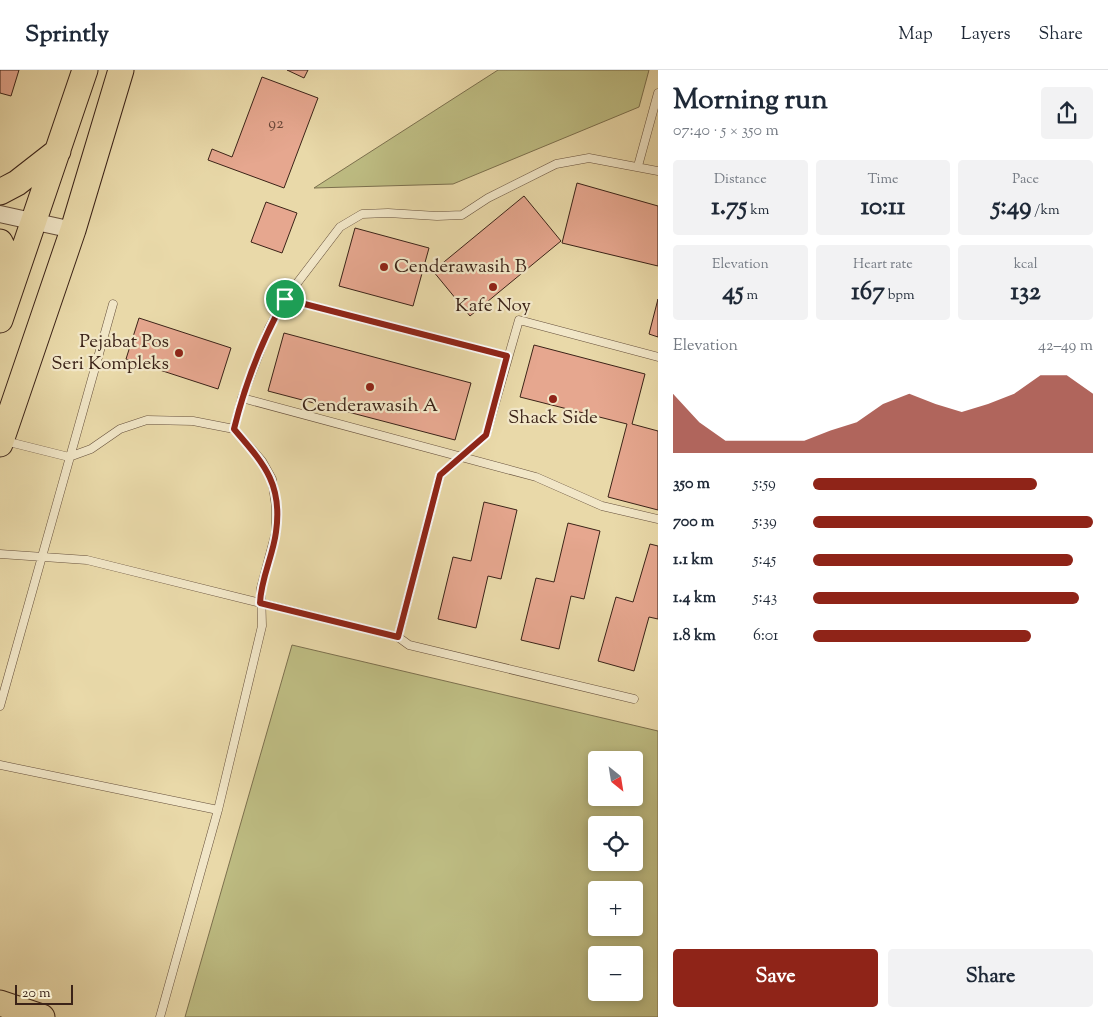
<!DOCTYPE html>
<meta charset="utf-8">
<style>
body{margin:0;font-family:"Sorts Mill Goudy",serif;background:#f2f2f3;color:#1f2937;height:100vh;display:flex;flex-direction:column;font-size:19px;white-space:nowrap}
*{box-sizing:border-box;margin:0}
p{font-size:16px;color:#747a83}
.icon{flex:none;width:28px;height:28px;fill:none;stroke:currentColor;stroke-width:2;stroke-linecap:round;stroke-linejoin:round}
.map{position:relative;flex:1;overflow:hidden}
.details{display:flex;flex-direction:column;background:#fff;width:450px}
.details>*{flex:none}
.needle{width:32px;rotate:150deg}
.controls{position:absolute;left:588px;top:681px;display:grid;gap:10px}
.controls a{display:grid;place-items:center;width:55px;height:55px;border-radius:5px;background:#fff;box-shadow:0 2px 8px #0003;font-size:25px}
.scale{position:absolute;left:15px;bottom:12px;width:58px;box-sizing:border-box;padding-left:5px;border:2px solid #3b2318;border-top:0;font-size:14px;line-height:18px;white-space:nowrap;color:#3b2318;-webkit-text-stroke:4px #f1e6c7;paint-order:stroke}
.pin{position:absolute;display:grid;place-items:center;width:42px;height:42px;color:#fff;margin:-21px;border:2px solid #fff;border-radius:50%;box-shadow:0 1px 5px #0007}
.round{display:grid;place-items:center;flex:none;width:52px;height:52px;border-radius:5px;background:#f2f2f3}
.headline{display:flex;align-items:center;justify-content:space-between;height:85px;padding:0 15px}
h1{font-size:28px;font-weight:700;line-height:38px}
.metrics{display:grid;grid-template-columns:repeat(3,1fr);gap:8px;height:85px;padding:5px 15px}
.metrics div{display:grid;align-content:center;border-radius:5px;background:#f2f2f3;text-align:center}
.metrics b{font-size:25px;font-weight:700}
.metrics small{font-size:14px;font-weight:400}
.metrics p{font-size:14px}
.chart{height:140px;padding:10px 15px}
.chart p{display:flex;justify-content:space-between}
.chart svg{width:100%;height:90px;margin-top:5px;fill:#8f2418;opacity:.7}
.action{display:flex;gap:10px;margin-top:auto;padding:10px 15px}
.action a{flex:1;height:58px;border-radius:5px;background:#8f2418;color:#fff;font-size:20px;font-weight:700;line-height:58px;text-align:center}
.action a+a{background:#f2f2f3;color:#1f2937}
ul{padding:0 15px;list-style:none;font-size:16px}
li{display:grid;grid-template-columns:80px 60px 1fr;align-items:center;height:38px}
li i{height:12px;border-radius:6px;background:#8f2418}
header{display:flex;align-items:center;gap:30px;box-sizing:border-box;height:70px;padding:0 25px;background:#fff;border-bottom:1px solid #e0e1e3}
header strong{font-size:24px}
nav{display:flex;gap:28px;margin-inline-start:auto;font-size:18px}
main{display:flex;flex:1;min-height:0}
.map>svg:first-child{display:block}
.green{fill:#bebd83;stroke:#7c704e;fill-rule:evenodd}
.building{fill:#e6a78f;stroke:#3b2318}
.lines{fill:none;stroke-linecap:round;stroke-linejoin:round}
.service-casing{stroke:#66503c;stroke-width:9}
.minor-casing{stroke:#66503c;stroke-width:18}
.primary-casing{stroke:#3b2318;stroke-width:27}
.service{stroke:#f1e6c7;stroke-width:8}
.minor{stroke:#f1e6c7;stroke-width:16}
.primary{stroke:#e9d9a9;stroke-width:25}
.route-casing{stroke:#fff;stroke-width:10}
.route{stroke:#8f2418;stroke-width:6}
.poi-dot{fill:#8f2418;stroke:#f1e6c7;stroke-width:2}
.labels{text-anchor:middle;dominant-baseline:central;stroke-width:4.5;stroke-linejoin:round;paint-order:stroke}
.number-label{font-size:16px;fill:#664436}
.poi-label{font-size:19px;fill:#3b2318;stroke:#f1e6c7}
</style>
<header>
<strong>Sprintly</strong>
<nav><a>Map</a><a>Layers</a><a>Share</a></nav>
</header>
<main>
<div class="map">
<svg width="658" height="947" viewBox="0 0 658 947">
<rect width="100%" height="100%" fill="#e9d9a9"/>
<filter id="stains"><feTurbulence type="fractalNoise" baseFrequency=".004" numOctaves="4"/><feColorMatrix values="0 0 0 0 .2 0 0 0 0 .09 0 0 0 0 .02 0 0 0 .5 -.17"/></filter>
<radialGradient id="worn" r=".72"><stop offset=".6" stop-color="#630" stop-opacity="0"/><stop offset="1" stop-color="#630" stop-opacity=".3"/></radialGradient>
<path class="green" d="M 498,0 L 649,0 L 639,37 L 453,114 L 314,118 Z
M 292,575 L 658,661 L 658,947 L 185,947 ZM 596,690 L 634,690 L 634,728 L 596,728 ZM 596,755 L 634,755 L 634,792 L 596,792 ZM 596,820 L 634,820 L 634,858 L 596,858 ZM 596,885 L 634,885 L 634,922 L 596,922 Z"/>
<path class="building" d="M 0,0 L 19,0 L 11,26 L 0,23 Z
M 287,0 L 308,0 L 304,8 Z
M 262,7 L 318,28 L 284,118 L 208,90 L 212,79 L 232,87 Z
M 577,113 L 658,136 L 658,196 L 562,173 Z
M 524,126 L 561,171 L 470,246 L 433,201 Z
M 266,132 L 297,143 L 282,183 L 251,172 Z
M 355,158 L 429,178 L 413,236 L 339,216 Z
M 658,229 L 658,267 L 649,264 Z
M 139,248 L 231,278 L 218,319 L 126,289 Z
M 284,263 L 471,313 L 455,370 L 268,321 Z
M 534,275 L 645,304 L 632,354 L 658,361 L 658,440 L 608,427 L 627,354 L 520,327 Z
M 484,432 L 517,440 L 501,509 L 488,506 L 476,558 L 438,549 L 453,487 L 471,491 Z
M 568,453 L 600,461 L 584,529 L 571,526 L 559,579 L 521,570 L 536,508 L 554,512 Z
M 650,474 L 658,476 L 658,549 L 649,547 L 634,601 L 598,591 L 616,527 L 633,532 Z"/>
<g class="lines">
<defs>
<path id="service" d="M 638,96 L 658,23
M 285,229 L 507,286
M 242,328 L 536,407 L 602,436 L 658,449
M 234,359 L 242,328 L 269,258 L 285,229 L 340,157 L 362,144 L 388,143 L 437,146 L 462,145 L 488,128 L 556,94 L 589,88 L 658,101
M 5,371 L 69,387 L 91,379 L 120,359 L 147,350 L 193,351 L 234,359 L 262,391 L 272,409 L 276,437 L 276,462 L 261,518 L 262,556 L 218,740 L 160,947
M 0,484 L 87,490 L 398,567 L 409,575 L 634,629
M 398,567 L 440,405 L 486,365 L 519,250 L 658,287
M 0,636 L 113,234
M 0,695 L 218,740"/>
<path id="minor" d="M 0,144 L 73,160"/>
<path id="primary" d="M 0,122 L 17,113 L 58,81
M 0,172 L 4,180 L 7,216
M 0,250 L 85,0
M 0,374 L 73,160 L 121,0
M 0,933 L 42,947"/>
</defs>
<use href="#service" class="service-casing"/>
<use href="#minor" class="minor-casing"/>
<use href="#primary" class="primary-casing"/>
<use href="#service" class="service"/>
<use href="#minor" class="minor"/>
<use href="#primary" class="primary"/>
</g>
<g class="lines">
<defs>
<path id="route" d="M 285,229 L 507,286 L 486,365 L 440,405 L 398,567 L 260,533 C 261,508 273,486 276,462 C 283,413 263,393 234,359 C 245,314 262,270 285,229 Z"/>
</defs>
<use href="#route" class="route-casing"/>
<use href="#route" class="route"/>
</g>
<g class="poi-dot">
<circle cx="384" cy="197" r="5"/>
<circle cx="493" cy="217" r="5"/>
<circle cx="179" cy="283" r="5"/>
<circle cx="370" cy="317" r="5"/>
<circle cx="553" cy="329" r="5"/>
</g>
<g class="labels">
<g class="number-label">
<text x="276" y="54">92</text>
</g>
<g class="poi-label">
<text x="394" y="197" text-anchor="start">Cenderawasih B</text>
<text x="493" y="236">Kafe Noy</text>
<text x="169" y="272" text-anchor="end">Pejabat Pos<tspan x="169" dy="22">Seri Kompleks</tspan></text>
<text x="370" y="336">Cenderawasih A</text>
<text x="553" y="348">Shack Side</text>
</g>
</g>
<rect width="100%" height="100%" filter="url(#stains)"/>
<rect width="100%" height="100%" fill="url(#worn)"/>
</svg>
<div class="controls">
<a><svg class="needle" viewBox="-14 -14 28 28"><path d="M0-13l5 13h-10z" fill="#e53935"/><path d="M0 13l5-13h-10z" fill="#747a83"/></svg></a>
<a><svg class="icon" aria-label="locate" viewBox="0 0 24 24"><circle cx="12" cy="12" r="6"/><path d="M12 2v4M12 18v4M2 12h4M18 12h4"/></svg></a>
<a>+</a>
<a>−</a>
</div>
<div class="scale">20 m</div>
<div class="pin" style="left:285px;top:229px;background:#1e9e55"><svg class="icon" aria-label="arrive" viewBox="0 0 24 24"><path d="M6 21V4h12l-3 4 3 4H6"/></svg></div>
</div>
<section class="details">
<div class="headline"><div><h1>Morning run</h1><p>07:40 · 5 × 350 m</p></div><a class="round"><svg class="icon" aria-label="share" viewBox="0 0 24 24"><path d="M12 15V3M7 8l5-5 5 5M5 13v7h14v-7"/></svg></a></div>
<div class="metrics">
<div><p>Distance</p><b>1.75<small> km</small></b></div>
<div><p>Time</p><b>10:11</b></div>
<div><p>Pace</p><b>5:49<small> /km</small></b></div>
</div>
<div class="metrics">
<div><p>Elevation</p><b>45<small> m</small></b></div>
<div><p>Heart rate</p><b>167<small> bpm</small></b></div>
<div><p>kcal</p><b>132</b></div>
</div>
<div class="chart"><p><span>Elevation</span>42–49 m</p>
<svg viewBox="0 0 160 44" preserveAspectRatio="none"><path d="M0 44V15L10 29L20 38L30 38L40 38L50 38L60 33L70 29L80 20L90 15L100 20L110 24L120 20L130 15L140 6L150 6L160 15V44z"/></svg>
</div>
<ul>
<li><b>350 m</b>5:59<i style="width:80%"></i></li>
<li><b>700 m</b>5:39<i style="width:100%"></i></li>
<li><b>1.1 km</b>5:45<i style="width:93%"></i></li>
<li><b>1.4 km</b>5:43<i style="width:95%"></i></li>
<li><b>1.8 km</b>6:01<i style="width:78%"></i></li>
</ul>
<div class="action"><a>Save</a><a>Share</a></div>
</section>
</main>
